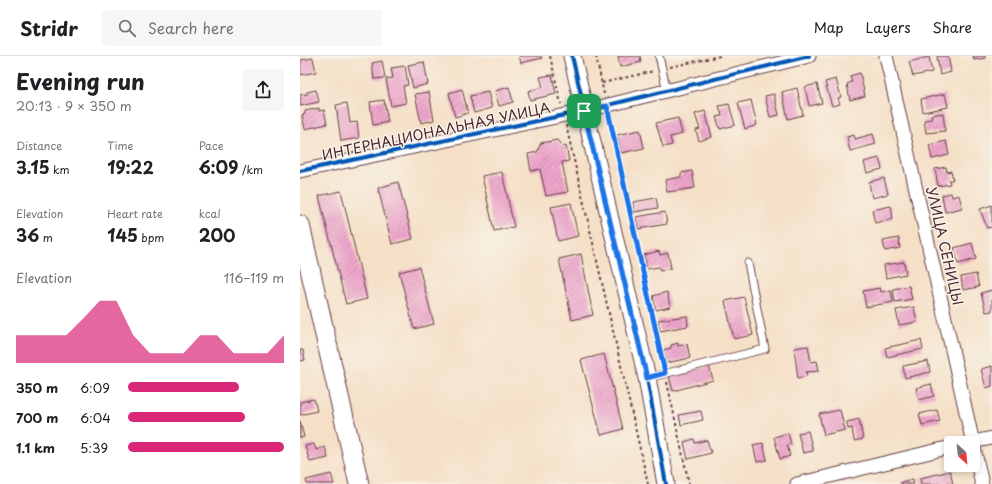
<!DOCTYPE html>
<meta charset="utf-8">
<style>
body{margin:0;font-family:"Playpen Sans",sans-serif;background:#f6f6f6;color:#202124;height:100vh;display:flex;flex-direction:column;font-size:15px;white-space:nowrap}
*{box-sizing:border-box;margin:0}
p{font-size:13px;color:#757577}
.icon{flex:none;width:22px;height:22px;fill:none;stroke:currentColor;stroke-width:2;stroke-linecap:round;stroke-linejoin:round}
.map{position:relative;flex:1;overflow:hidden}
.drawer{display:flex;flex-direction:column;background:#fff;width:300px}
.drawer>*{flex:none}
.needle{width:26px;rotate:153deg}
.tools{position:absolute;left:644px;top:380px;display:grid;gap:8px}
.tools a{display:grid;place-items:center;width:36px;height:36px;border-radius:4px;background:#fff;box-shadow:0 2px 6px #0003;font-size:20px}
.pin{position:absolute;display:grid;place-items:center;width:34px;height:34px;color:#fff;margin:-17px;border-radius:8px;box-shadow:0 2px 6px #0006}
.round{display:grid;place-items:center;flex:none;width:42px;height:42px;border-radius:4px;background:#f6f6f6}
.overview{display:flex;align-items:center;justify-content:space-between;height:68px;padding:0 16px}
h1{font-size:22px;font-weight:700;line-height:30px}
.stats{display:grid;grid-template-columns:repeat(3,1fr);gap:6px;height:68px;padding:4px 16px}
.stats div{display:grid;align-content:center}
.stats b{font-size:17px;font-weight:700}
.stats small{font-size:11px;font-weight:400}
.stats p{font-size:11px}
.chart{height:112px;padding:8px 16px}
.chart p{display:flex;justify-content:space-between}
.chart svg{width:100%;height:72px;margin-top:4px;fill:#db2777;opacity:.7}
ul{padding:0 16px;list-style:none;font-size:13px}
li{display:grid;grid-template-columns:64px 48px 1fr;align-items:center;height:30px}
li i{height:10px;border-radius:5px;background:#db2777}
header{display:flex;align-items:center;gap:24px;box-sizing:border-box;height:56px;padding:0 20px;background:#fff;border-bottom:1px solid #e0e0e0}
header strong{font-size:19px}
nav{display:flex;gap:22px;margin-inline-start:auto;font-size:14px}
.search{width:280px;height:36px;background:#f6f6f6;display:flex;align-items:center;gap:10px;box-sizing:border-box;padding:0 14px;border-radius:4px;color:#757577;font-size:15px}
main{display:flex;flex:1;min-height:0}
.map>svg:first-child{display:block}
.building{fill:url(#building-hatch)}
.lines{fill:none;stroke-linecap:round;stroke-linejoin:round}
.service-casing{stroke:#643c42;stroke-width:9}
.minor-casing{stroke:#643c42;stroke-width:15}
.tertiary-casing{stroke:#643c42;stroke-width:19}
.secondary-casing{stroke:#643c42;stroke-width:21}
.path{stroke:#643c42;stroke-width:2;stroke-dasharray:3 3;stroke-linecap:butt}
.service{stroke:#fff;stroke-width:7}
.minor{stroke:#fff;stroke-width:13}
.tertiary{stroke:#fff;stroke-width:17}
.secondary{stroke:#fff;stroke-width:19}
.cycleway-casing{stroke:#f7f3e8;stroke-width:6}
.cycleway{stroke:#0057b8;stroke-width:4}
.route-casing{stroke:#fff;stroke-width:8}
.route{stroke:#1a73e8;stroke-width:5}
.labels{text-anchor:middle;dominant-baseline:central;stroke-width:3;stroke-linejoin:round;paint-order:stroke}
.street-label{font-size:14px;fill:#4a1f2b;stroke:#f7f3e8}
</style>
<header>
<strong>Stridr</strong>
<div class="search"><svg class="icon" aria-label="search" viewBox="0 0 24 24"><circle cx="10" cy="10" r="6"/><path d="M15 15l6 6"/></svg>Search here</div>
<nav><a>Map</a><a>Layers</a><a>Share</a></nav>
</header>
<main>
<section class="drawer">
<div class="overview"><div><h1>Evening run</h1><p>20:13 · 9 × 350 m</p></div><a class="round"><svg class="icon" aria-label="share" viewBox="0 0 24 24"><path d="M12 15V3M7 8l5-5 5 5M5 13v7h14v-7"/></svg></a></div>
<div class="stats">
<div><p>Distance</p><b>3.15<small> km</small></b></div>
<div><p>Time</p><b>19:22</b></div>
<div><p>Pace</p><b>6:09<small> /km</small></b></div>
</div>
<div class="stats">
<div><p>Elevation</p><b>36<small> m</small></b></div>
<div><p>Heart rate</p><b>145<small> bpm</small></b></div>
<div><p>kcal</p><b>200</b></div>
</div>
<div class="chart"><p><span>Elevation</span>116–119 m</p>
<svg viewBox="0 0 160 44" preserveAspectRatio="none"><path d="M0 44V27L10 27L20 27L30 27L40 17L50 6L60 6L70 27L80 38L90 38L100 38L110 27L120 27L130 38L140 38L150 38L160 27V44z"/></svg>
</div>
<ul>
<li><b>350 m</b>6:09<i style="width:71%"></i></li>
<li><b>700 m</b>6:04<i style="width:75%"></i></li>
<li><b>1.1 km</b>5:39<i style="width:100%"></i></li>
</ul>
</section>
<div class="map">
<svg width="692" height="428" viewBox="0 0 692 428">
<defs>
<pattern id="building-hatch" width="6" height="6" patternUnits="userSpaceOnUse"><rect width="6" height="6" fill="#eea5cb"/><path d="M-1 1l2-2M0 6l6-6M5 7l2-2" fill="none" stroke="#c386a5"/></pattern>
</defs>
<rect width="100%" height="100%" fill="#f7f3e8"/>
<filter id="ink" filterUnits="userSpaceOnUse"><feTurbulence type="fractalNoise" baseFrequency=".025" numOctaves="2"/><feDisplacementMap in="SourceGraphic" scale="8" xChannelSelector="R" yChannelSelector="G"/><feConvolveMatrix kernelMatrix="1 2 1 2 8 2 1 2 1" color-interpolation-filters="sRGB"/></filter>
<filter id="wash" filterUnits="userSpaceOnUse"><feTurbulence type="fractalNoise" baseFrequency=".012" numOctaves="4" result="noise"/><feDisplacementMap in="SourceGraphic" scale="16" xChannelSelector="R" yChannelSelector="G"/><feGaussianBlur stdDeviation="0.9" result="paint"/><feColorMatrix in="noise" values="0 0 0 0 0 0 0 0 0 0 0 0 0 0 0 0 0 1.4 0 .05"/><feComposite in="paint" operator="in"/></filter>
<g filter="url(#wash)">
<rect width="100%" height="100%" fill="#f5e0c7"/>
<g id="blocks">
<path class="building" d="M 219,0 L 241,0 L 242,2 L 221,7 Z
M 318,0 L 340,0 L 341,6 L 320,11 Z
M 637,0 L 648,0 L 651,16 L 640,19 Z
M 673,0 L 685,0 L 685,2 L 674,4 Z
M 629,1 L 632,16 L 613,20 L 609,6 Z
M 13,2 L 16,16 L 0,19 L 1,4 Z
M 82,5 L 85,22 L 74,23 L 72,7 Z
M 124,6 L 128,28 L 113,32 L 108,9 Z
M 105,10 L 108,29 L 103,30 L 106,47 L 91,50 L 86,23 L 93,22 L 91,12 Z
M 560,17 L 565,40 L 550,44 L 547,28 L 552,26 L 550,20 Z
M 252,19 L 256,38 L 230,44 L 228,35 L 243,31 L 240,21 Z
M 536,23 L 541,41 L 538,42 L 540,48 L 532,50 L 525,26 Z
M 517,28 L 522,47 L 509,50 L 505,31 Z
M 209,31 L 213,46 L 199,50 L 195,35 Z
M 497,32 L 503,59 L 488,63 L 482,36 Z
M 162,33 L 168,57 L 155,61 L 149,37 Z
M 16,34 L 19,46 L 0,50 L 0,39 L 7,38 L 7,36 Z
M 129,36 L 134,64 L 121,67 L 115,38 Z
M 188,36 L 192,52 L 174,57 L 170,40 Z
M 474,38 L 479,59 L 470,61 L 465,40 Z
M 645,38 L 648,51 L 623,56 L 621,43 Z
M 84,44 L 88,66 L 73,69 L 70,46 Z
M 451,44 L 457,69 L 445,73 L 438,47 Z
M 47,47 L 50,67 L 57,66 L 59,82 L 41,85 L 36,49 Z
M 429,48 L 435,69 L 420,73 L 416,61 L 422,60 L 419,50 Z
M 19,52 L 19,55 L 24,54 L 27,68 L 5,73 L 2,59 L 5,58 L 5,55 Z
M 405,55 L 412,81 L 399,85 L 396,74 L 400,73 L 395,58 Z
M 643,57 L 645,75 L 626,77 L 624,64 L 632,63 L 631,59 Z
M 378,62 L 382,78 L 370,81 L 372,89 L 363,91 L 356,67 Z
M 340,74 L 344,92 L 321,97 L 317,79 Z
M 573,78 L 576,88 L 550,95 L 547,81 L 554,79 L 555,83 Z
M 257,84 L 263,91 L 266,90 L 269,105 L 262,106 L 268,136 L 246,140 L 240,113 L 231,115 L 228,98 L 237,96 L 241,87 Z
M 646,85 L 649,99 L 632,103 L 629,89 Z
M 579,102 L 582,113 L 567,117 L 564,106 Z
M 646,111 L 647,116 L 651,115 L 653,124 L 649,124 L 650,128 L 638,130 L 635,113 Z
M 392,115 L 395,132 L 367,136 L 365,124 L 381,121 L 381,117 Z
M 202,116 L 214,171 L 194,175 L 182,120 Z
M 584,122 L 588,138 L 572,142 L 569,126 Z
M 98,126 L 113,183 L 92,188 L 78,132 Z
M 41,135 L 67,243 L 46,248 L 19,140 Z
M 651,137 L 652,141 L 659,139 L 662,152 L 645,156 L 642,139 Z
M 356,142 L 358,152 L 334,156 L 333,146 Z
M 271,147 L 278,180 L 258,185 L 251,151 Z
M 692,149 L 692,171 L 687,172 L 680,153 Z
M 591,150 L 593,163 L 575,167 L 572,154 Z
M 365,156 L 367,168 L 338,173 L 336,161 Z
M 599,182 L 600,192 L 585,195 L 583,185 Z
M 672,187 L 676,203 L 658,208 L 654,192 Z
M 359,195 L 360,199 L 368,197 L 371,212 L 360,215 L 359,211 L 347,213 L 344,199 Z
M 281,198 L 293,259 L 272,264 L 259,203 Z
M 604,206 L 606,218 L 586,222 L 584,209 Z
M 119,211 L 134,268 L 114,273 L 99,216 Z
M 676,218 L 679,231 L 663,234 L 661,221 Z
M 609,230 L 612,243 L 595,246 L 593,233 Z
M 580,232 L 581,236 L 591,234 L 593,246 L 566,251 L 563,235 Z
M 692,234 L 692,255 L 686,256 L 681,237 Z
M 367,236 L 370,251 L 356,254 L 353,240 Z
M 444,241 L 453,279 L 434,283 L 425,245 Z
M 614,251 L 617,266 L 599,269 L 596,254 Z
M 387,260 L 388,270 L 360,275 L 358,264 Z
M 621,284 L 623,293 L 587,301 L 585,292 Z
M 378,287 L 378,290 L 387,288 L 390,302 L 366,307 L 363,294 L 371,292 L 371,289 Z
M 508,290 L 511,306 L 517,305 L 519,315 L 506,316 L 507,320 L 498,322 L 494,292 Z
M 0,294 L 3,294 L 5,304 L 0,305 Z
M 304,298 L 323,373 L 301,379 L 281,304 Z
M 628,305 L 630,316 L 605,322 L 603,310 Z
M 409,310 L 413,324 L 373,335 L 369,320 Z
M 692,310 L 692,330 L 686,332 L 681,313 Z
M 631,328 L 634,340 L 619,344 L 616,332 Z
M 14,343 L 17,355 L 0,359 L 0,346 Z
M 540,354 L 545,374 L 524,379 L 519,358 Z
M 637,354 L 640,365 L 622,369 L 619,358 Z
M 401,355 L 403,364 L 381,369 L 379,359 Z
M 559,363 L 563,383 L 554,385 L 552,372 L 548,373 L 547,366 Z
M 0,365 L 4,381 L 0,382 Z
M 508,375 L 513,395 L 503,397 L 498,377 Z
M 488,377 L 491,388 L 487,389 L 490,400 L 480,403 L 474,381 Z
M 394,383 L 395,387 L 407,384 L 411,397 L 388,403 L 384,386 Z
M 463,387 L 467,404 L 457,406 L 453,389 Z
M 14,388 L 16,394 L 25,391 L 28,402 L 10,406 L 5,390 Z
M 650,415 L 653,428 L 621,428 L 620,422 Z
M 31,418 L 34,428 L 7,428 L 6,424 Z
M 613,423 L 614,428 L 601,428 L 601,426 Z"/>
</g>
</g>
<g filter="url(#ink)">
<use href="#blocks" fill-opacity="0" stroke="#643c42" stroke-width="1"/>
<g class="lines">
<defs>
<path id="service" d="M 359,0 L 367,35
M 347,322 L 465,293 L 448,207"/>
<path id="minor" d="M 586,0 L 673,387
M 0,115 L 284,55 L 509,0
M 668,387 L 692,382
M 673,388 L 682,428
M 497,428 L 651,391"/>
<path id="tertiary" d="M 272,0 L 347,322 L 366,428"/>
<path id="secondary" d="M 0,169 L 59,428"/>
</defs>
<use href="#service" class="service-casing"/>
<use href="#minor" class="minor-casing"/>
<use href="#tertiary" class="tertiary-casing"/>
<use href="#secondary" class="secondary-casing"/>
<path class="path" d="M 250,0 L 261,48
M 296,0 L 304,38
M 370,11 L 420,0
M 302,27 L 354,15
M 309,60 L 363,310
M 266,69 L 348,428
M 367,326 L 389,428"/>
<use href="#service" class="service"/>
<use href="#minor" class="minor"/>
<use href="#tertiary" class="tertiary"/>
<use href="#secondary" class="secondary"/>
<defs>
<path id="cycleway" d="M 272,0 L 347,322 L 366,428
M 0,115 L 284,55 L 509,0"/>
</defs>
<use href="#cycleway" class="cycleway-casing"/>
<use href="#cycleway" class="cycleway"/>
</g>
</g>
<g class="lines" filter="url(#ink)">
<defs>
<path id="route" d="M 307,50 L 365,317 L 347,322 L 284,55 Z"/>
</defs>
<use href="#route" class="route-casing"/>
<use href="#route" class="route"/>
</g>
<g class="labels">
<g class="street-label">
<text transform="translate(136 75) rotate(-12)">ИНТЕРНАЦИОНАЛЬНАЯ УЛИЦА</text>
<text transform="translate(645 190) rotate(77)">УЛИЦА СЕНИЦЫ</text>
</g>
</g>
</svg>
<div class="tools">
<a><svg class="needle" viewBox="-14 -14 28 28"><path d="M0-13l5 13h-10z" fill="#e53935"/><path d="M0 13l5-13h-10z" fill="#757577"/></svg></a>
</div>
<div class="pin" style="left:284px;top:55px;background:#1e9e55"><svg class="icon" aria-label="arrive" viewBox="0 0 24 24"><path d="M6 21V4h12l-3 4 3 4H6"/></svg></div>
</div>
</main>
